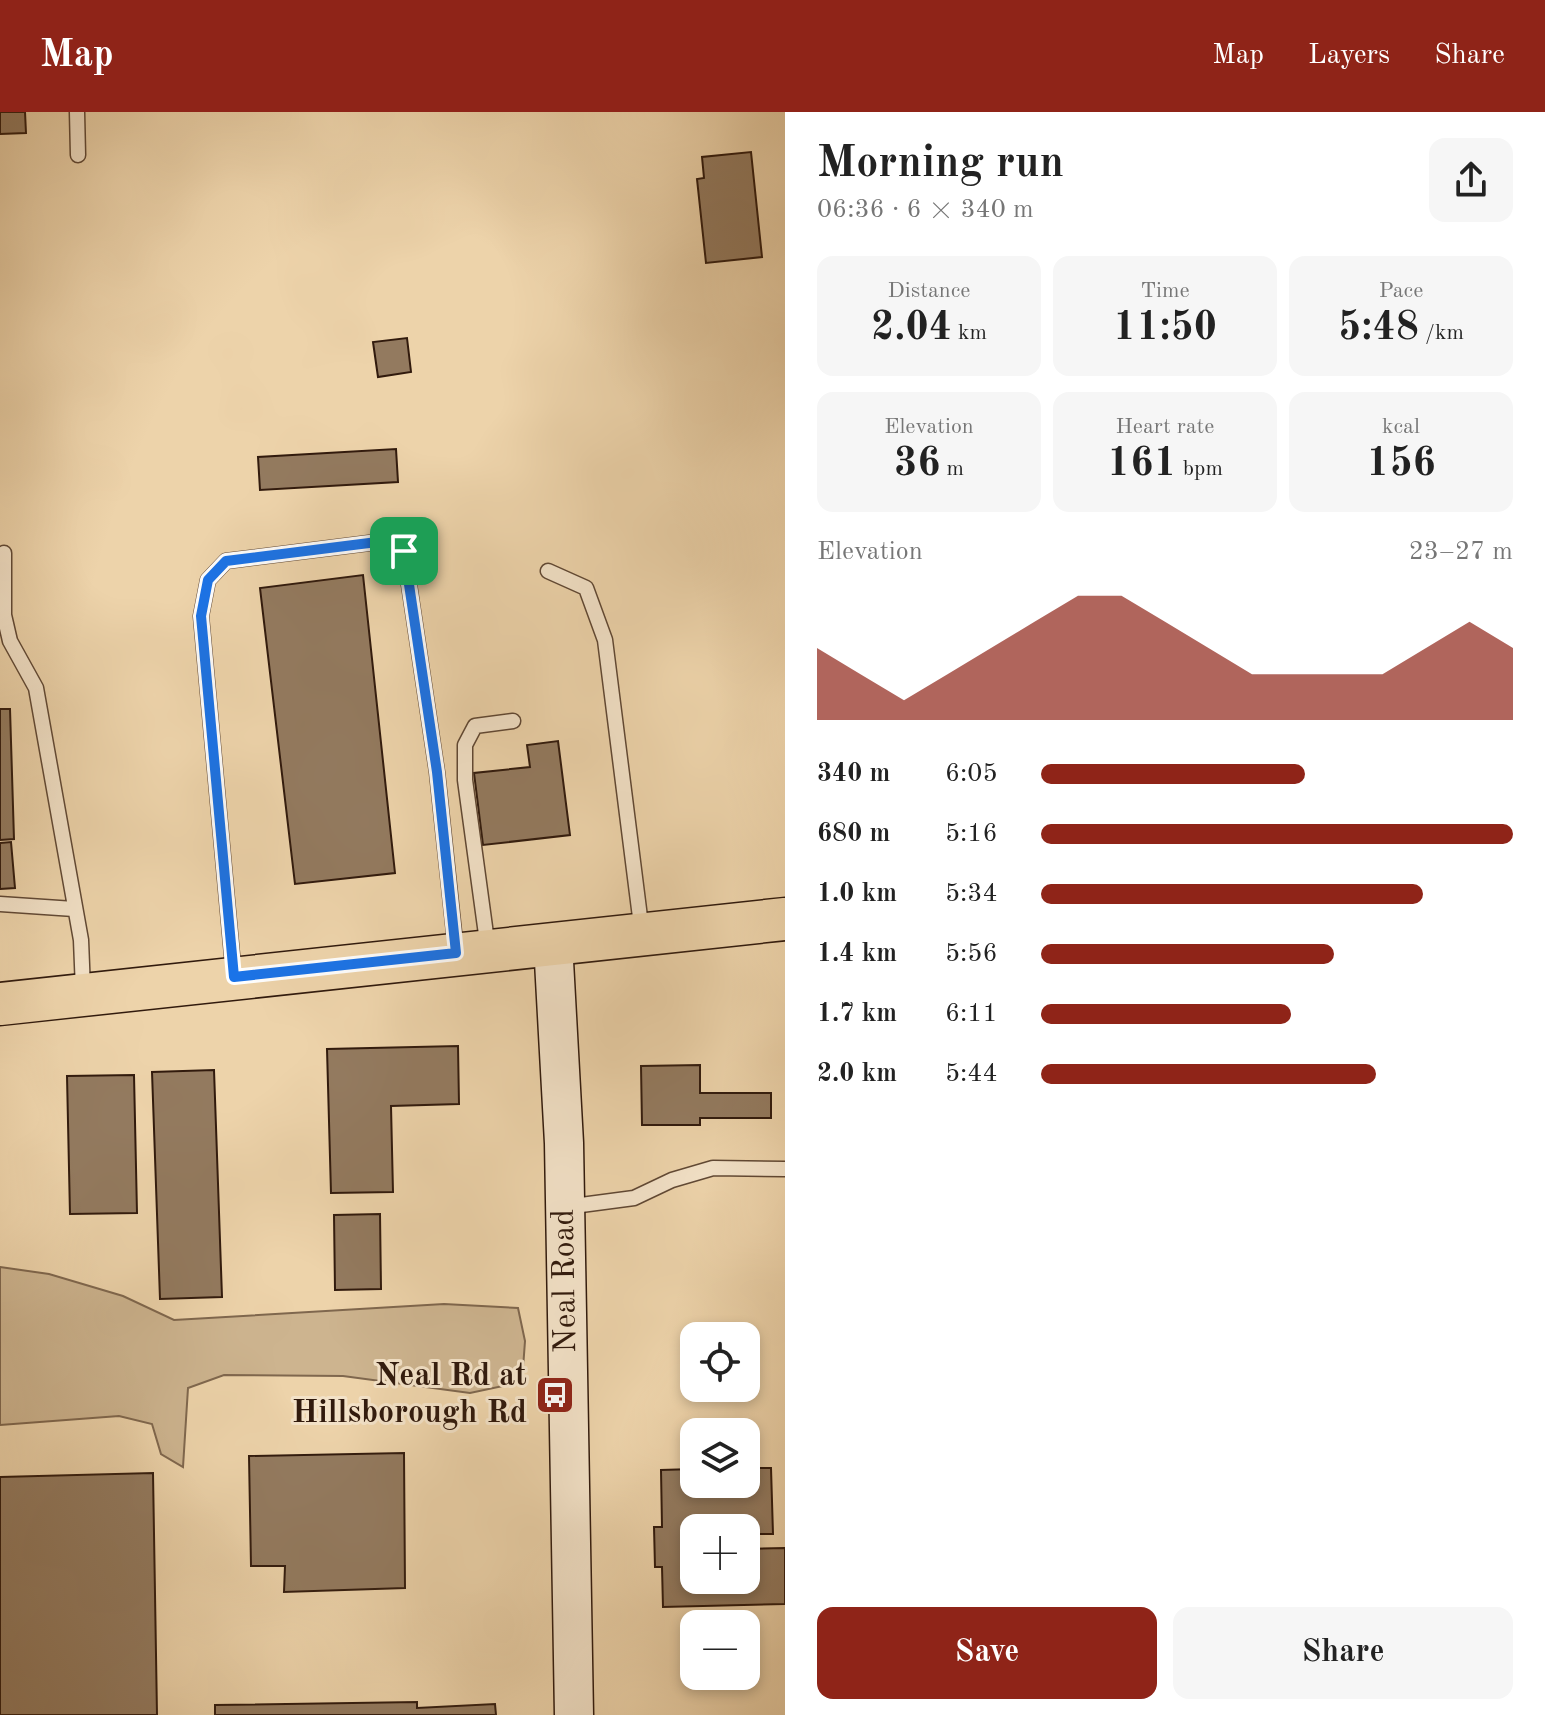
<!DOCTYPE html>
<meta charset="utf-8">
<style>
body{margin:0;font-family:"Old Standard TT",serif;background:#f6f6f6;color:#222;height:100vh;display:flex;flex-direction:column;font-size:30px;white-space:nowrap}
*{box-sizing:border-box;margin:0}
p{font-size:26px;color:#767676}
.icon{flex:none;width:44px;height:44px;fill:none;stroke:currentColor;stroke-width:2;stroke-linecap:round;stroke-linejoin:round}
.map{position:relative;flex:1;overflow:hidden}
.sheet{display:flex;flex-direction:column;background:#fff;width:760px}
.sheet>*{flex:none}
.buttons{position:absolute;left:680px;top:1210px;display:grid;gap:16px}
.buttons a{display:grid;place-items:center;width:80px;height:80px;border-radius:16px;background:#fff;box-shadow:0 4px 12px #0003;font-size:40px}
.pin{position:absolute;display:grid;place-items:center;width:68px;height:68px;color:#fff;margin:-34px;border-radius:16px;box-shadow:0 4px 12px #0006}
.round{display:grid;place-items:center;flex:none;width:84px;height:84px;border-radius:16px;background:#f6f6f6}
.headline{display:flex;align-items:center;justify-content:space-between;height:136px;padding:0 32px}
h1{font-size:44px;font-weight:800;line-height:60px}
.metrics{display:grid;grid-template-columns:repeat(3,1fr);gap:12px;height:136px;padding:8px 32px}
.metrics div{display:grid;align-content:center;border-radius:16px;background:#f6f6f6;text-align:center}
.metrics b{font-size:40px;font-weight:800}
.metrics small{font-size:22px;font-weight:400}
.metrics p{font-size:22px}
.chart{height:224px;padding:16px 32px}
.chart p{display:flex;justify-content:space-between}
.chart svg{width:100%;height:144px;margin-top:8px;fill:#8f2418;opacity:.7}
.cta{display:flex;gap:16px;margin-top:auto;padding:16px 32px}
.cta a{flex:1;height:92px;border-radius:16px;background:#8f2418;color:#fff;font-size:32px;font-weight:800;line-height:92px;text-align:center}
.cta a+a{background:#f6f6f6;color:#222}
ul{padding:0 32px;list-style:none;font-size:26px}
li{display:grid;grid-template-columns:128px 96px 1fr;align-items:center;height:60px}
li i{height:20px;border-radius:10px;background:#8f2418}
header{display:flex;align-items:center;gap:48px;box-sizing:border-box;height:112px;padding:0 40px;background:#8f2418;color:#fff}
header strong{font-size:38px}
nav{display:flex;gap:44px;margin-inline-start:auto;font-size:28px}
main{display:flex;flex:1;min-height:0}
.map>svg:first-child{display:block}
.green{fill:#cdb48f;stroke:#7f674e;stroke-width:2}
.building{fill:#937a5f;stroke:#311a0d;stroke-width:2}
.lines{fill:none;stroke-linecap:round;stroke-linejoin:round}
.lane-casing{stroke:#604834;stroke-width:17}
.secondary-casing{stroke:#311a0d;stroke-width:41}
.primary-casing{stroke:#311a0d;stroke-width:45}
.lane{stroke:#f3e2c8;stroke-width:14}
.secondary{stroke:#f3e2c8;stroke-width:38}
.primary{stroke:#edd3aa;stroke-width:42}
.route-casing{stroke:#fff;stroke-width:16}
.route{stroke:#1a73e8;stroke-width:10}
.labels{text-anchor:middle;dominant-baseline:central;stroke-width:6;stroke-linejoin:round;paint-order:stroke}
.street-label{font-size:32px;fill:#311a0d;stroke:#f3e2c8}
.poi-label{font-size:32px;font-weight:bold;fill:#311a0d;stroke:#f3e2c8;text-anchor:end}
</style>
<header>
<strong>Map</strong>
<nav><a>Map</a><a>Layers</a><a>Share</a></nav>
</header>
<main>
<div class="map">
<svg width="785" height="1603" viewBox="0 0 785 1603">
<rect width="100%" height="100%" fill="#edd3aa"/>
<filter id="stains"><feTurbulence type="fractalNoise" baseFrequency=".0025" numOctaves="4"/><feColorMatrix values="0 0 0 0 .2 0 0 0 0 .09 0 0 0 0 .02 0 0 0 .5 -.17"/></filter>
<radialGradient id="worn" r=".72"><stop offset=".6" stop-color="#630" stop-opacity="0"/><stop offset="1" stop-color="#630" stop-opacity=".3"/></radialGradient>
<path class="green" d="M 0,1155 L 49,1162 L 123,1184 L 174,1208 L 444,1192 L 518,1196 L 525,1229 L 522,1270 L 470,1281 L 343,1264 L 224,1263 L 188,1276 L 183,1355 L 161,1342 L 152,1312 L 119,1304 L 0,1313 Z"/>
<path class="building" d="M 0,0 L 25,0 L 26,21 L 0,22 Z
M 751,40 L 762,145 L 706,151 L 697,67 L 704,66 L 702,45 Z
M 407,226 L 411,260 L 378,265 L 373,230 Z
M 396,337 L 398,370 L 260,378 L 258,345 Z
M 363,463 L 395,761 L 295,772 L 260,476 Z
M 0,597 L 10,597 L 14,727 L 0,728 Z
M 558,629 L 570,723 L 483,733 L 474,661 L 530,655 L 527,633 Z
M 11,730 L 15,776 L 0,777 L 0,731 Z
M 458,934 L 459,992 L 391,994 L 393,1080 L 331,1081 L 327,937 Z
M 700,953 L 700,981 L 771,981 L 771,1006 L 700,1006 L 700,1013 L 642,1013 L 641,954 Z
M 214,958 L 222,1185 L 160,1187 L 152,960 Z
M 134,963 L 137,1101 L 70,1102 L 67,964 Z
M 380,1102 L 381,1177 L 335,1178 L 334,1103 Z
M 404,1341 L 405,1476 L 284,1480 L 285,1454 L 251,1454 L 249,1344 Z
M 746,1356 L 771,1356 L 773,1422 L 746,1422 L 746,1416 L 694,1416 L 694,1468 L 746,1468 L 746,1437 L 785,1436 L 785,1492 L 663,1495 L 662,1455 L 655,1455 L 654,1415 L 662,1415 L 661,1358 L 694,1357 L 694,1372 L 746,1372 Z
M 153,1361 L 157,1603 L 0,1603 L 0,1365 Z
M 417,1590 L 417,1596 L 495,1592 L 496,1603 L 215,1603 L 215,1593 Z"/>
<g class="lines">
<defs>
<path id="lane" d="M 77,0 L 78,43
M 4,441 L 4,503 L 10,529 L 36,576 L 81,828 L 83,878
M 548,459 L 586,476 L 605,528 L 642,821
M 0,792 L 74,797
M 488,837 L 465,668 L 465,633 L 475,614 L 513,609
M 234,865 L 201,504 L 208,468 L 226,449 L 385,429 L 404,439 L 437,660 L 456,839
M 566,1095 L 634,1086 L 672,1068 L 713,1056 L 785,1057"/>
<path id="secondary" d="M 553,831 L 564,1031 L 574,1603"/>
<path id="primary" d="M 0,892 L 785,807"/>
</defs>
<use href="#lane" class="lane-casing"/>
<use href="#secondary" class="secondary-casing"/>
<use href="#primary" class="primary-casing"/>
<use href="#lane" class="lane"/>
<use href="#secondary" class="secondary"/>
<use href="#primary" class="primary"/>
</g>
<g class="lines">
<defs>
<path id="route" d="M 385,429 L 404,439 L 437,660 L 456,841 L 234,865 L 201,504 L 208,468 L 226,449 Z"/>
</defs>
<use href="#route" class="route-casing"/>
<use href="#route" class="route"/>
</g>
<defs>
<symbol id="bus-square" viewBox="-11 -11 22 22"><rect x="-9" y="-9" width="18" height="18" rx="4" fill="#8f2418" stroke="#f3e2c8"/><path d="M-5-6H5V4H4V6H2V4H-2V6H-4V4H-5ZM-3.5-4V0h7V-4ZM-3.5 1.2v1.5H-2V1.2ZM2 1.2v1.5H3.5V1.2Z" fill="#fff"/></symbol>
</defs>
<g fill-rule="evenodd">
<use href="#bus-square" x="533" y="1261" width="44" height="44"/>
</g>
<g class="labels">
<g class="street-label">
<text transform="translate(566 1169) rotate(-91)">Neal Road</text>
</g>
<g class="poi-label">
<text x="527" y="1265">Neal Rd at<tspan x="527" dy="37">Hillsborough Rd</tspan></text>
</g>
</g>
<rect width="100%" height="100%" filter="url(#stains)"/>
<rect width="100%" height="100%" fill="url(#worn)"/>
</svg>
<div class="buttons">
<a><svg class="icon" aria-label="locate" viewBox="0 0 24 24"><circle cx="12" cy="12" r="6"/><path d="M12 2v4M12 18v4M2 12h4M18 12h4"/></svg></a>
<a><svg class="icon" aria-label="layers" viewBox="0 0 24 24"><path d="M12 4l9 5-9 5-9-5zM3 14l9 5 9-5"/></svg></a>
<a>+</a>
<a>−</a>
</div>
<div class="pin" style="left:404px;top:439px;background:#1e9e55"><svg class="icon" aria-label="arrive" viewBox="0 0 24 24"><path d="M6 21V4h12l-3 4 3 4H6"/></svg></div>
</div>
<section class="sheet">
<div class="headline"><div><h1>Morning run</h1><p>06:36 · 6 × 340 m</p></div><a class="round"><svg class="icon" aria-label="share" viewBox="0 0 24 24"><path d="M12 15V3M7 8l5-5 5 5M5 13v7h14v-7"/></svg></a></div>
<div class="metrics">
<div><p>Distance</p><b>2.04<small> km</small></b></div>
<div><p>Time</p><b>11:50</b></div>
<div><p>Pace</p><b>5:48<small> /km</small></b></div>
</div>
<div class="metrics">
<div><p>Elevation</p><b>36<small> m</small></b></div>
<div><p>Heart rate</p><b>161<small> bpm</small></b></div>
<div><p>kcal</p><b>156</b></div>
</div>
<div class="chart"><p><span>Elevation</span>23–27 m</p>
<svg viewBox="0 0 160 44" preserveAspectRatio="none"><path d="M0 44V22L10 30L20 38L30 30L40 22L50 14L60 6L70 6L80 14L90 22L100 30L110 30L120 30L130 30L140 22L150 14L160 22V44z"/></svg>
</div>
<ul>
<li><b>340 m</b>6:05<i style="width:56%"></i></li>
<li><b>680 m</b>5:16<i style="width:100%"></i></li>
<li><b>1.0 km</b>5:34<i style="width:81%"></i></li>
<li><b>1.4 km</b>5:56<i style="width:62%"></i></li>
<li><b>1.7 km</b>6:11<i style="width:53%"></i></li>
<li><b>2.0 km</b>5:44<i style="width:71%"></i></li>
</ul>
<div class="cta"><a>Save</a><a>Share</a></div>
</section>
</main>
